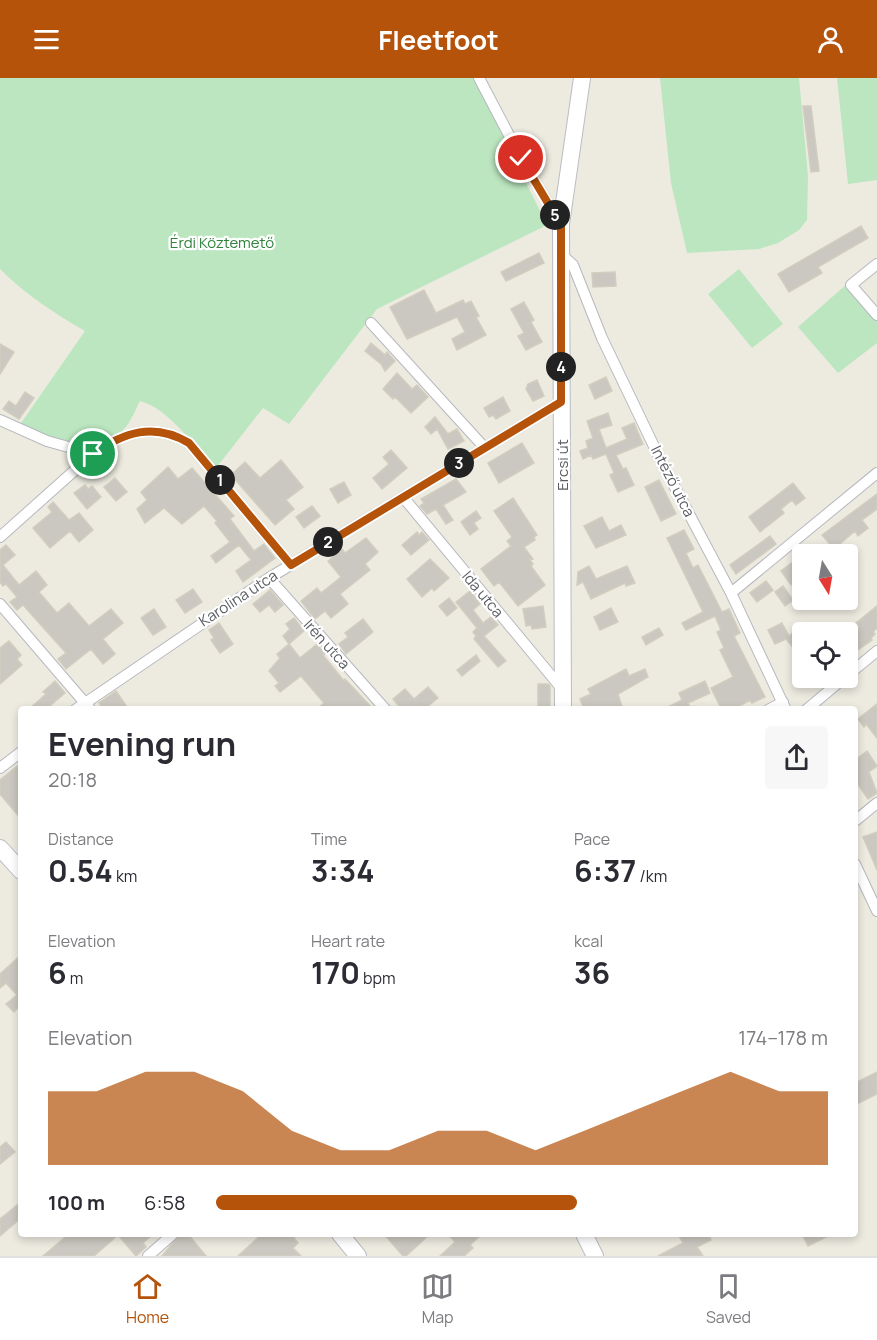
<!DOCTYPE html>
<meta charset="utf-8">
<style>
body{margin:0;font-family:Manrope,sans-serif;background:#f7f7f7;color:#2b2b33;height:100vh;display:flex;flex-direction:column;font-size:22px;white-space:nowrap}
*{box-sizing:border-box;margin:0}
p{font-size:20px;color:#7c7c81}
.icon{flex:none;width:33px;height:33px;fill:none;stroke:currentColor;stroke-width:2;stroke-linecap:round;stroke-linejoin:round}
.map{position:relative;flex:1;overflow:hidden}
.drawer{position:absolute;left:18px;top:628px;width:840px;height:531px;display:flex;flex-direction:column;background:#fff;border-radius:6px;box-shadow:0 3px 9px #0003}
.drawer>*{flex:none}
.needle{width:39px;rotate:169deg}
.tools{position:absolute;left:792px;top:466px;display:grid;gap:12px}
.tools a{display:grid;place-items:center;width:66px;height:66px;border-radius:6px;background:#fff;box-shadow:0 3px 9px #0003;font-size:30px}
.pin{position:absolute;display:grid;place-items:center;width:51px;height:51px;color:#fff;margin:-26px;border:3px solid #fff;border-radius:50%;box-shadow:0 2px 6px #0007}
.km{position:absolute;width:30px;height:30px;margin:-15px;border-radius:50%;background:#222;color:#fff;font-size:16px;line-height:30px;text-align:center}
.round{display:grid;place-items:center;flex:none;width:63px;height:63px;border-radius:6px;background:#f7f7f7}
.headline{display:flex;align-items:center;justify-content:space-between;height:102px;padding:0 30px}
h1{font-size:33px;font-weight:700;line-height:45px}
.metrics{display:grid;grid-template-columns:repeat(3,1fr);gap:9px;height:102px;padding:6px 30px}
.metrics div{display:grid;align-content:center}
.metrics b{font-size:30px;font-weight:700}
.metrics small{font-size:16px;font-weight:400}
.metrics p{font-size:16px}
.chart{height:168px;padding:12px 30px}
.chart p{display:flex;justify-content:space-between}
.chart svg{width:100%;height:108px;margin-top:6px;fill:#b45309;opacity:.7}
ul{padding:0 30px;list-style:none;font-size:20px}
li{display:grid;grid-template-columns:96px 72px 1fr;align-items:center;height:45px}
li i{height:15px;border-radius:8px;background:#b45309}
header{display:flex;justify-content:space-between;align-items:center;height:78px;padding:0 30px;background:#b45309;color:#fff;font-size:27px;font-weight:700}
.dock{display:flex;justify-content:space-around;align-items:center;height:84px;border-top:2px solid #e1e1e2;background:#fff;font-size:16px;color:#7c7c81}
.dock a{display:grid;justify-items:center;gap:3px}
.dock .selected{color:#b45309}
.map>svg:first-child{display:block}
.green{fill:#bbe6bf}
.building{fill:#cac8c0;stroke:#d2cdbf;stroke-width:1.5}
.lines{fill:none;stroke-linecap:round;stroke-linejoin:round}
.street-casing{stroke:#b6b8be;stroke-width:12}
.secondary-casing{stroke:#b9bcc3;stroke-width:18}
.street{stroke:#fff;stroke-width:10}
.secondary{stroke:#fff;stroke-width:16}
.route-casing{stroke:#fff;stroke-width:12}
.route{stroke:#b45309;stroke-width:8}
.labels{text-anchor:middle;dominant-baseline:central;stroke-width:4.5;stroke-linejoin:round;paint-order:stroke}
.park-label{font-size:15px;fill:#30833a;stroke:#fff}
.street-label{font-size:15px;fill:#595d62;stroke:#fff}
</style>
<header><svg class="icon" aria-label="menu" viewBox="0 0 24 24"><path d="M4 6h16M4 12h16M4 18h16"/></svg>Fleetfoot<svg class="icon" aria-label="person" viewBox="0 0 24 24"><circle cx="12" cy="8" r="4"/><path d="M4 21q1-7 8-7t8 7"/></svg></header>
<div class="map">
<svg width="877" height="1178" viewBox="0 0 877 1178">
<rect width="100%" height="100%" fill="#edebe0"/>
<path class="green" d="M 0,0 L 474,0 L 547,147 L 377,231 L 289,346 L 263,330 L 216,390 C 196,370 168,330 140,323 C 135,332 131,344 124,351 C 96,379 50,360 19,348 L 85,253 C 54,235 26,217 0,191 Z
M 660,0 L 799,0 L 808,98 L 807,142 L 799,152 L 778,165 L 759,171 L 687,175 L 671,105 Z
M 837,0 L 877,0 L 877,102 L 848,106 Z
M 739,191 L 783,246 L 752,270 L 708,216 Z
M 848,205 L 877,241 L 877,265 L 838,295 L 798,249 Z"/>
<path class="building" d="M 803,28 L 811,28 L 819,93 L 811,94 Z
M 861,148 L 868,160 L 818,189 L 822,195 L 789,214 L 778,196 Z
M 539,175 L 544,185 L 506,203 L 501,194 Z
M 615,194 L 616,208 L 593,209 L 592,195 Z
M 424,212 L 436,235 L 463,222 L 465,226 L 471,223 L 479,238 L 476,239 L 486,257 L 457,272 L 452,261 L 465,254 L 457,239 L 407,261 L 390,229 Z
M 524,224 L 534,242 L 531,244 L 542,264 L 526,272 L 518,258 L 524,255 L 511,231 Z
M 371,265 L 385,277 L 387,274 L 395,283 L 385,293 L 381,286 L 365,273 Z
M 0,266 L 14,274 L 0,296 Z
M 397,295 L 412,311 L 417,307 L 428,319 L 411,335 L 395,319 L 393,321 L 383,311 Z
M 606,299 L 612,313 L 595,321 L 589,307 Z
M 537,302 L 544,318 L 533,323 L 526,311 L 528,306 Z
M 25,314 L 34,320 L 19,341 L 3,331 L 9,323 L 16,328 Z
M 503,319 L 510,333 L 496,341 L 493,337 L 489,339 L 484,330 Z
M 608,335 L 612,347 L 599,351 L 606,370 L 627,361 L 622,350 L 634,345 L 643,366 L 616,377 L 623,391 L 626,390 L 634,407 L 618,414 L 610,397 L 614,395 L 606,376 L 593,381 L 591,377 L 583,381 L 580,373 L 588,370 L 586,363 L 593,360 L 587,343 Z
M 435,339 L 448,356 L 457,351 L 464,363 L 448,371 L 437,351 L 431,356 L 425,349 Z
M 522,365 L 534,385 L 499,405 L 488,385 Z
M 391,372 L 407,390 L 382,411 L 373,400 L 389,386 L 383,379 Z
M 281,382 L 303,409 L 286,422 L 294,431 L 275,447 L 231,397 L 245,384 L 260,400 Z
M 168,389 L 178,401 L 192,390 L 234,438 L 230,441 L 254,473 L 264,466 L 275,480 L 243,504 L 236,493 L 251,482 L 239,467 L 216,485 L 211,478 L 230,464 L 215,445 L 217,443 L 204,428 L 182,446 L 164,430 L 145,445 L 137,431 L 147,422 L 141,414 Z
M 115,400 L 127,414 L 116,423 L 104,409 Z
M 456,401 L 466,414 L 443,427 L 453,442 L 446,446 L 436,431 L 427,436 L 420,428 L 424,425 L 421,421 Z
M 659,402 L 676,436 L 661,443 L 645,409 Z
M 344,404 L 351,417 L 338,425 L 330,411 Z
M 793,405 L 805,420 L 796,427 L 792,422 L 781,431 L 784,435 L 760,454 L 749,439 Z
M 85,407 L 88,411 L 92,408 L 101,419 L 87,431 L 74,415 Z
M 877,416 L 877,431 L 862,442 L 868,450 L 858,458 L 855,453 L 834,471 L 822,457 Z
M 513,420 L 537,457 L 534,459 L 535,462 L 524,469 L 533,481 L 530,482 L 533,486 L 531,488 L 545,507 L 518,528 L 499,504 L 494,508 L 481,491 L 511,468 L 507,463 L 512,459 L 494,433 Z
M 53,424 L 69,442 L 79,435 L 93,452 L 79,464 L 70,453 L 50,470 L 33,450 L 52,434 L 48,429 Z
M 312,428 L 320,438 L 304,450 L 296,439 Z
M 476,433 L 481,440 L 474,445 L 478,451 L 470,457 L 461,444 Z
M 602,439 L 609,453 L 621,447 L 626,457 L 596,470 L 584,448 Z
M 684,452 L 694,471 L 686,475 L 693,490 L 698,487 L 722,534 L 729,531 L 740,555 L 734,558 L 765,619 L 752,625 L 750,622 L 732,632 L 722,632 L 711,610 L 733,599 L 720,572 L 724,570 L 717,554 L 721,552 L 715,538 L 686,552 L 682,545 L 703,534 L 667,460 Z
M 417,454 L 419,457 L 422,454 L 429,462 L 411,477 L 402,467 Z
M 770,458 L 776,466 L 736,496 L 730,487 Z
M 366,460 L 378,474 L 365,486 L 370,492 L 340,516 L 348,526 L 331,540 L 325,533 L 315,541 L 301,523 L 317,510 L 321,515 L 341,499 L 328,483 L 342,471 L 345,475 Z
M 6,467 L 15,477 L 3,487 L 19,507 L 36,493 L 47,507 L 39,514 L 57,535 L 69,525 L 89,548 L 111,531 L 123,545 L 103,561 L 115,576 L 103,586 L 91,571 L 66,591 L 58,581 L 66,575 L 23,527 L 17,532 L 10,524 L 17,519 L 6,506 L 3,508 L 0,504 L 0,472 Z
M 802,477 L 802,498 L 791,507 L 781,493 Z
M 430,481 L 449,500 L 434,513 L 432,510 L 422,519 L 407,501 Z
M 589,488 L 596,501 L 627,488 L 635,505 L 626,508 L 625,505 L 591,521 L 583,504 L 577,507 L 578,494 Z
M 766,503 L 773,512 L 757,524 L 750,515 Z
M 783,508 L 793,522 L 785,528 L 775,514 Z
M 193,511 L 202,524 L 185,535 L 176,522 Z
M 270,512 L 283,527 L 275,534 L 269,527 L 260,534 L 253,526 Z
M 470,513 L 480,526 L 473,532 L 483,545 L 491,539 L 498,547 L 484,558 L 506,583 L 498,589 L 474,561 L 476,558 L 473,554 L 477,550 L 456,524 Z
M 449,520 L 457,530 L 447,538 L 439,528 Z
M 543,528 L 546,549 L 532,551 L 531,547 L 526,548 L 523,531 Z
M 877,528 L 877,550 L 873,554 L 875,556 L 871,560 L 872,562 L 848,579 L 848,557 L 859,549 L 856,545 Z
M 611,530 L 618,544 L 600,552 L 594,539 Z
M 154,531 L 166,549 L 153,557 L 141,540 Z
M 294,540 L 304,553 L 289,566 L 283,558 L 290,551 L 286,546 Z
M 363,541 L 373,554 L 346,576 L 339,566 L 348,559 L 345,555 Z
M 219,545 L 233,566 L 220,575 L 211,562 L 214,560 L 209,552 Z
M 782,545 L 789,558 L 802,547 L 802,595 L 793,583 L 800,578 L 786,561 L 775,566 L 768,552 Z
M 659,550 L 663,557 L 646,567 L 642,559 Z
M 9,563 L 21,577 L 17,581 L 22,587 L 0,606 L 0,570 Z
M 289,566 L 300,580 L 317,566 L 325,576 L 323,577 L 344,603 L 345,601 L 374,632 L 316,632 L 324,625 L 301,598 L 280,614 L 275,608 L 279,605 L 269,593 L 280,580 L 277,576 Z
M 476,577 L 480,583 L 462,598 L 457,592 Z
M 626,591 L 629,598 L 645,591 L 648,599 L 618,616 L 623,632 L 592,632 L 590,629 L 584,631 L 580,621 L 591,616 L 588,611 Z
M 55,603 L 65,615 L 45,632 L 28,632 L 46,616 L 43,614 Z
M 705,603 L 710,615 L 688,625 L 691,632 L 662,632 L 682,622 L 679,615 Z
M 538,606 L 548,606 L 550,608 L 550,632 L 538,632 Z
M 428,609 L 438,620 L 423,632 L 402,632 L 393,621 L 405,611 L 414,621 Z
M 116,613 L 129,632 L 103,632 L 99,625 Z
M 877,626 L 877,660 L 866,646 L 864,649 L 858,641 Z
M 867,673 L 877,688 L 869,694 L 877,715 L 868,721 L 855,702 L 855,682 Z
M 21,685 L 21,741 L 0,716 L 0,702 Z
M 877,754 L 877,792 L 863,759 Z
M 21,877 L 21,927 L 14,934 L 6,926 L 17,917 L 6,905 L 0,910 L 0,896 Z
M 877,994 L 877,1016 L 855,1027 L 855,1005 Z
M 6,1064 L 15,1074 L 0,1086 L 0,1069 Z
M 21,1124 L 21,1140 L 0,1158 L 0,1141 Z
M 69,1156 L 153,1156 L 143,1165 L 146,1169 L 136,1178 L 118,1157 L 94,1178 L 43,1178 Z
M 180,1156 L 188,1156 L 206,1178 L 162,1178 Z
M 262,1156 L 291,1156 L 298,1165 L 293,1170 L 301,1178 L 238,1178 Z
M 384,1156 L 430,1156 L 406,1178 L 403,1178 Z
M 448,1156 L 482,1156 L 470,1167 L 473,1170 L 464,1178 L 440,1178 L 455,1164 Z
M 678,1156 L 708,1156 L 711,1162 L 697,1169 L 703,1178 L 658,1178 L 683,1165 Z
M 802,1156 L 832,1156 L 808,1168 Z"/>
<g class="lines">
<defs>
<path id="street" d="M 479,0 L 521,80 L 561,146
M 561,176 L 573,187 L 602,260 L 661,383 L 731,515 L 786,632
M 877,186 L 851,207 L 877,237
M 371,245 L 484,369
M 0,342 L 47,363 L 93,376 C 124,354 154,344 189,365 L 291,487
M 403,419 L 563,612
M 0,459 L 93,376
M 269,500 L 386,632
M 731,515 L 877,395
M 0,526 L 91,632
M 848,597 L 877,573
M 75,632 L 269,500 L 561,324
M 768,632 L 783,624
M 806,632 L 844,600
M 0,690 L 21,674
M 855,743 L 877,725
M 855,786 L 877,833
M 148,1178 L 173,1156"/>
<path id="secondary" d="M 563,632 L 561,146 L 582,0
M 0,770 L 21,793
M 340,1156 L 358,1178
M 584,1156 L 595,1178"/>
</defs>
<use href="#street" class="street-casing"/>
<use href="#secondary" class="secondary-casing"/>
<use href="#street" class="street"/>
<use href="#secondary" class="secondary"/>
</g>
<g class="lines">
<defs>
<path id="route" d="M 93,376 C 124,354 154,344 189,365 L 291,487 L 561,324 L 561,147 L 521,80"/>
</defs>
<use href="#route" class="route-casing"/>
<use href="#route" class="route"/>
</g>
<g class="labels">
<g class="park-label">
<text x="222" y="164">Érdi Köztemető</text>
</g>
<g class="street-label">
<text transform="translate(562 387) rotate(-90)">Ercsi út</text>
<text transform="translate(673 403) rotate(63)">Intéző utca</text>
<text transform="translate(483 516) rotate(50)">Ida utca</text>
<text transform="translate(238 520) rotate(-33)">Karolina utca</text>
<text transform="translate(327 566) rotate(48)">Irén utca</text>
</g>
</g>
</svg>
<div class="tools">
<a><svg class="needle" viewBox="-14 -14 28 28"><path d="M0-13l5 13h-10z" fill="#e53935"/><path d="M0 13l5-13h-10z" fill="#7c7c81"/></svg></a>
<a><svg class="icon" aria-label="locate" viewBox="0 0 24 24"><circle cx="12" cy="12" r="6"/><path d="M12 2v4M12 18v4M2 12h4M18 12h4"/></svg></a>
</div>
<div class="pin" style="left:93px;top:376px;background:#1e9e55"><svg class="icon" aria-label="arrive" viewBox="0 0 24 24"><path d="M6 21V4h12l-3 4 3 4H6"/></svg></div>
<div class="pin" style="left:521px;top:80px;background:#d93025"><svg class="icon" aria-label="check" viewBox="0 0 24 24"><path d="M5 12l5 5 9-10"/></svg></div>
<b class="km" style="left:220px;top:402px">1</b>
<b class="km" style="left:328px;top:464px">2</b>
<b class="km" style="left:459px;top:385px">3</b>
<b class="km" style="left:561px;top:289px">4</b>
<b class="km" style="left:555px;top:137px">5</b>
<section class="drawer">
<div class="headline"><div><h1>Evening run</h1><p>20:18</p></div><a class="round"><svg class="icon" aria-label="share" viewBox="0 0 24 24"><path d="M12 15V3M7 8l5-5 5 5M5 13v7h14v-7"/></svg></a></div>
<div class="metrics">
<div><p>Distance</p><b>0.54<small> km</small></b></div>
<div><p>Time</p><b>3:34</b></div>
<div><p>Pace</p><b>6:37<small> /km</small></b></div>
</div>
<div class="metrics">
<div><p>Elevation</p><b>6<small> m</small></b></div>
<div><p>Heart rate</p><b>170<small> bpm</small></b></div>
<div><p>kcal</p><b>36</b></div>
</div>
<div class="chart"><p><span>Elevation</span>174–178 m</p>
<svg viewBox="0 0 160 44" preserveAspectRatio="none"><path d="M0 44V14L10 14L20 6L30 6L40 14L50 30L60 38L70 38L80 30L90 30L100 38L110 30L120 22L130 14L140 6L150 14L160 14V44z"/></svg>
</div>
<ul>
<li><b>100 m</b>6:58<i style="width:59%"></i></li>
</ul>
</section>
</div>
<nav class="dock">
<a class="selected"><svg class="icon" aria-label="home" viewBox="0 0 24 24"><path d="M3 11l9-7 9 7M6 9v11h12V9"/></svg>Home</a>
<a><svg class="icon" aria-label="map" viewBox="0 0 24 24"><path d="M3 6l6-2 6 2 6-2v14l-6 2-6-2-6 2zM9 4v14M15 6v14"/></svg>Map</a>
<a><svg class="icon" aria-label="saved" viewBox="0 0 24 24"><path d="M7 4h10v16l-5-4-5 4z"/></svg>Saved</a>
</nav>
